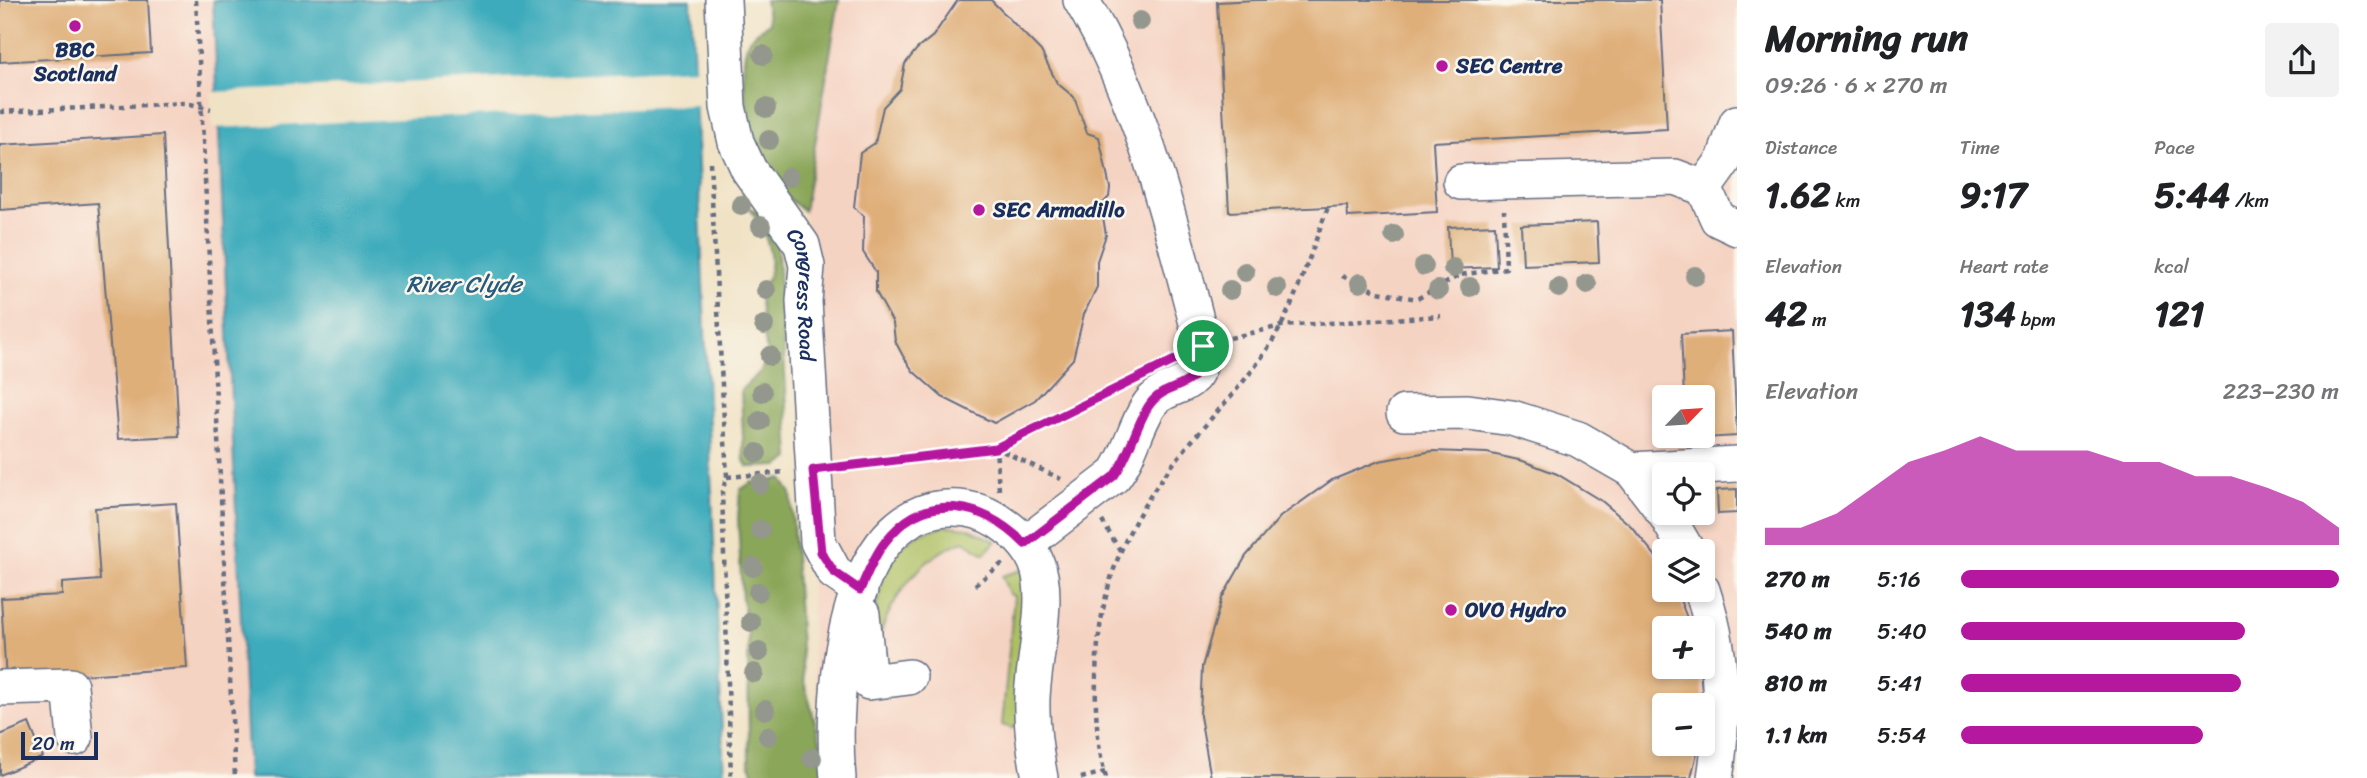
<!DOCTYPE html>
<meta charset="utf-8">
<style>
body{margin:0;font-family:Sriracha,sans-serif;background:#f2f2f2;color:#202124;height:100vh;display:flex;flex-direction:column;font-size:26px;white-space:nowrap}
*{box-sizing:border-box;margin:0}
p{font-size:23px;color:#757577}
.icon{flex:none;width:38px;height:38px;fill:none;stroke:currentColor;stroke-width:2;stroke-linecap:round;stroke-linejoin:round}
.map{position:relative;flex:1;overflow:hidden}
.sheet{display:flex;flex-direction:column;background:#fff;width:630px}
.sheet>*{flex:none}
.needle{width:46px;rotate:65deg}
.tools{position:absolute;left:1652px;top:385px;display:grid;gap:14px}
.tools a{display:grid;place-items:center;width:63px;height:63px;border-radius:7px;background:#fff;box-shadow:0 4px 10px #0003;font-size:35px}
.scale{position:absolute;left:21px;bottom:18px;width:77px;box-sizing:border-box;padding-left:7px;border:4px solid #1b2f5e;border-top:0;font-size:19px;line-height:24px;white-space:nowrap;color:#1b2f5e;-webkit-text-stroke:5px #fbf7ec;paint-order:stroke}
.pin{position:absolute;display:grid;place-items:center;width:60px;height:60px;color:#fff;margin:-30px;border:4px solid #fff;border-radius:50%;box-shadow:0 2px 7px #0007}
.round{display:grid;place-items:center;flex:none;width:74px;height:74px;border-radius:7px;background:#f2f2f2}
.headline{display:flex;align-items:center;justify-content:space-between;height:119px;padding:0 28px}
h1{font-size:38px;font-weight:700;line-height:52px}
.figures{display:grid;grid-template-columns:repeat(3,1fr);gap:10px;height:119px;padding:7px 28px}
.figures div{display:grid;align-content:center}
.figures b{font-size:35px;font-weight:700}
.figures small{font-size:19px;font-weight:400}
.figures p{font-size:19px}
.chart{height:196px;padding:14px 28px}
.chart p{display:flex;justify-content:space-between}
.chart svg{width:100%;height:126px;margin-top:7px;fill:#b5179e;opacity:.7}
ul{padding:0 28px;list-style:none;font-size:23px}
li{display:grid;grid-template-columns:112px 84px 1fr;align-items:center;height:52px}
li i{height:18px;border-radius:9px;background:#b5179e}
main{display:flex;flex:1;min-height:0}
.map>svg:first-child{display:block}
.built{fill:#f5d3c2;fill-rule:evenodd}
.green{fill:#adbf62;stroke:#647760;stroke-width:2}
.forest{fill:#8aa658;stroke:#526a5b;stroke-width:2}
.water{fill:#3dabbb;stroke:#2c6d8c;stroke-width:2}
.pier{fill:#f0e2c5}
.building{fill:#dfaf79}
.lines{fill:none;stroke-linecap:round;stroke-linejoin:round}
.minor-casing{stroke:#666e82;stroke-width:38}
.path{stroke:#666e82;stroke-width:4.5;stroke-dasharray:5 5;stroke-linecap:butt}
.minor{stroke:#fff;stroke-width:35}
.tree{fill:#93978d}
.route-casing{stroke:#fff;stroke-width:14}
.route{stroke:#b5179e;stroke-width:9}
.poi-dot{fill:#b5179e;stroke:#fbf7ec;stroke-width:2.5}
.labels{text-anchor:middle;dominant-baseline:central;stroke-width:5;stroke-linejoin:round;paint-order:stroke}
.poi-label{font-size:21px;font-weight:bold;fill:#1b2f5e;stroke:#fbf7ec;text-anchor:start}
.street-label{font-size:21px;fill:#1b2f5e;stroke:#fbf7ec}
.water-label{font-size:23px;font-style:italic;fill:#275a7f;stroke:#fbf7ec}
</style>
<main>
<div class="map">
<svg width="1737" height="778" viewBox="0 0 1737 778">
<rect width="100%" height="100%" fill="#fbf7ec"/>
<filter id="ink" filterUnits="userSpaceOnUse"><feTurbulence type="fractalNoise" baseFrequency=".0143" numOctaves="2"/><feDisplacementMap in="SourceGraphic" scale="14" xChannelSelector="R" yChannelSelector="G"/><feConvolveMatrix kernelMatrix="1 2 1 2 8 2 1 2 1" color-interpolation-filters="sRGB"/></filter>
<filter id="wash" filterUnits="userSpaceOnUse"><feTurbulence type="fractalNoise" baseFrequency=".00686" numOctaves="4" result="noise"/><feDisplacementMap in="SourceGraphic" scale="28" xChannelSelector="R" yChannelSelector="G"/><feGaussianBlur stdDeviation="1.57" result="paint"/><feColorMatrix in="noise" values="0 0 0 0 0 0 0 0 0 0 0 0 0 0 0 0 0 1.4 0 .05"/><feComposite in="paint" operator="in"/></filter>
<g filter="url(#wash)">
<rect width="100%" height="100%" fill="#f0e2c5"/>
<path class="built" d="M 0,0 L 213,0 L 217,92 L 210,93 L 212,128 L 218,128 L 248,778 L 0,778 Z
M 839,0 L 1737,0 L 1737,778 L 828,778 L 813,660 L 810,568 L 815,448 L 804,211 ZM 1664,397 L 1703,397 L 1703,436 L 1664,436 ZM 1664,474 L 1703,474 L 1703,513 L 1664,513 ZM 1664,551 L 1703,551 L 1703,590 L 1664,590 ZM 1664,628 L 1703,628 L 1703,667 L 1664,667 ZM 1664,705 L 1703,705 L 1703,744 L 1664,744 Z"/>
<path class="green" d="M 950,526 L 968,528 L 996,541 L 984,554 L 964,541 C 922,555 891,597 879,638 L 873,638 C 879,584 885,533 950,526 Z
M 1021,570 L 1027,590 L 1020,726 L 1012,728 L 1002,725 L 1014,596 L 1009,594 L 1002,576 Z"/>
<path class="forest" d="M 765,0 L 839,0 L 804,211 C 797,205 789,200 783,193 C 757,165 732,77 749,40 C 752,34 763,28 769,23 Z
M 750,208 L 759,212 L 777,237 L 790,458 L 778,466 L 748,467 L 744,461 L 741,390 L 761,371 L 767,356 L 759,295 C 760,287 767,283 769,276 C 775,249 763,230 750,208 Z
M 781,478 L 791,493 L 803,678 L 823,751 L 824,778 L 756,778 L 749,763 L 748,627 L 742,600 L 738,518 L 740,490 L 752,482 L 761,484 Z"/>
<path class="water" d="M 213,0 L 691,0 L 724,778 L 248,778 Z"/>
<path class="pier" d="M 697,69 L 698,105 L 215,128 L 214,92 Z"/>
<g id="blocks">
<path class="building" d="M 0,0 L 148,0 L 151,53 L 0,62 Z
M 958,0 L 991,0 L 1041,51 L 1057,83 L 1074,97 L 1087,133 L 1099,137 L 1110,188 L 1109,197 L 1101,205 L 1106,235 L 1097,261 L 1097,287 L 1084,314 L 1073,359 L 1035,400 L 994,423 L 942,397 L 913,371 L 903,356 L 895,341 L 893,323 L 876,292 L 876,272 L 863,252 L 864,216 L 854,207 L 860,153 L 875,143 L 883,107 L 900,89 L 905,64 L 917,49 L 933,36 Z
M 1256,0 L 1660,0 L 1667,129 L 1433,142 L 1437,212 L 1348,217 L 1347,206 L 1229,212 L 1217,2 Z
M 163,135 L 179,436 L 118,439 L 98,203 L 0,210 L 0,145 Z
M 1597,222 L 1599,262 L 1523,265 L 1521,225 Z
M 1495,225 L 1497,267 L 1450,269 L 1448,227 Z
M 1732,331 L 1737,436 L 1703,438 L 1703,397 L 1684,397 L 1681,334 Z
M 1433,451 L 1487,453 L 1523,461 L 1557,474 L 1603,502 L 1631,526 L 1654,554 L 1664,569 L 1664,590 L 1676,590 L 1691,628 L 1664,628 L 1664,667 L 1700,667 L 1703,705 L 1664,705 L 1664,744 L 1699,744 L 1691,778 L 1211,778 L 1200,716 L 1202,667 L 1222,598 L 1246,556 L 1280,517 L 1332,480 L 1379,461 Z
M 1737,489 L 1737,513 L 1718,514 L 1717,490 Z
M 176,503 L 187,668 L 6,680 L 1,598 L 62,595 L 62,583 L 100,580 L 95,508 Z
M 29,723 L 43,757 L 0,775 L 0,735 Z"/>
</g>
</g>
<g filter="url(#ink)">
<use href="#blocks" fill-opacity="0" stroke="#666e82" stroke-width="2"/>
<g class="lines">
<defs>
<g id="minor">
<path id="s1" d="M 723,0 L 728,107 L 736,142 L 749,170 L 802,245 L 807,266 L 804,301 L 818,542 L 834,572 L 860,590"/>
<path d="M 1461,182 L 1675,177 L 1704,188 L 1718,219 L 1737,228"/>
<path d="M 1704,188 L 1724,160 L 1737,123"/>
<path d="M 1404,413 L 1468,412 L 1512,418 L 1578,439 L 1632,470 L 1737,464"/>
<path d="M 1632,470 L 1664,512"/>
<path d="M 1665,513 L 1687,551"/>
<path d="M 1025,544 L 1114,476 C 1130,455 1134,430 1148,407 C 1167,377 1199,398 1203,346 C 1172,229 1144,104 1081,0"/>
<path d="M 1702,590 C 1723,652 1725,714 1715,778"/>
<path d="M 862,614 L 869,682 L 909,677"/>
<path d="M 0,688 L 70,686 L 75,738"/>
<path d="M 838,778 C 830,695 844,491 967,509 C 994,513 1026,537 1036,562 C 1051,596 1033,661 1032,699 C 1031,726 1035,752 1040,778"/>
</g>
</defs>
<use href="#minor" class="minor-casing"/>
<path class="path" d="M 196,0 L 235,778
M 0,112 L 186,103 L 211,109
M 710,162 L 727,477 L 722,491 L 731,778
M 1342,276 L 1378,292 L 1417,299 L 1460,275 L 1506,268 L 1504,210
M 1230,338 L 1281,326 L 1441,316
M 843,466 L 996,448 L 1129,381
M 727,477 L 786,472
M 999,490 L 996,448 L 1061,479
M 1102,521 L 1121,552
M 975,585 L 1004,562
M 1081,778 L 1105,772
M 1106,778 C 1097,747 1095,711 1096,678 C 1098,581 1128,517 1190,443 C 1222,405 1258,370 1281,326 C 1300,289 1313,246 1328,207"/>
<use href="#minor" class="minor"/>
</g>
<g class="tree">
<circle cx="1140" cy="21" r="10"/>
<circle cx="763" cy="55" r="10"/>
<circle cx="766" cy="108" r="10"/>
<circle cx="769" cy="140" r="10"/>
<circle cx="789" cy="177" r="10"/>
<circle cx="741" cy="205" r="10"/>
<circle cx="761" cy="226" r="10"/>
<circle cx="1394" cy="235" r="10"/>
<circle cx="1424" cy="266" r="10"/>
<circle cx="1453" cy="268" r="10"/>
<circle cx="1245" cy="272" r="10"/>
<circle cx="1695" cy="276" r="10"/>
<circle cx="1360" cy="283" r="10"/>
<circle cx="1587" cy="284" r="10"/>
<circle cx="1470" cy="287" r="10"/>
<circle cx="1277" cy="288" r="10"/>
<circle cx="1559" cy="288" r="10"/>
<circle cx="766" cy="290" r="10"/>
<circle cx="1230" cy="290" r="10"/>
<circle cx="1438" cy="290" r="10"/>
<circle cx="764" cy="325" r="10"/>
<circle cx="770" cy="356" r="10"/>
<circle cx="762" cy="392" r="10"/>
<circle cx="760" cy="421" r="10"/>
<circle cx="757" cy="453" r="10"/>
<circle cx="760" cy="484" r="10"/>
<circle cx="760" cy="530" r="10"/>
<circle cx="753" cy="567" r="10"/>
<circle cx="758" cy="592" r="10"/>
<circle cx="751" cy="622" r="10"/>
<circle cx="759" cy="652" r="10"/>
<circle cx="754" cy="673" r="10"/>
<circle cx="765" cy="710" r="10"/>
<circle cx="768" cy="736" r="10"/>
<circle cx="812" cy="758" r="10"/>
</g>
</g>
<g class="lines" filter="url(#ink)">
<defs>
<path id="route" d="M 1203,346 C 1199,398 1167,377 1148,407 C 1134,430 1130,455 1114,476 L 1025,544 C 983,502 925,489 885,542 C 874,556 867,574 860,590 L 834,572 L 821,552 L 813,470 L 996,448 Z"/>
</defs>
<use href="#route" class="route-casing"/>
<use href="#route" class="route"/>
</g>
<g class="poi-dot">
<circle cx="75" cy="26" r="7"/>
<circle cx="1442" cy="66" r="7"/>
<circle cx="979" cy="210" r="7"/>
<circle cx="1451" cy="610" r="7"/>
</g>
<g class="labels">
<g class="poi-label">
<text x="75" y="50" text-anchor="middle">BBC<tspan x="75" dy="24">Scotland</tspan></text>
<text x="1456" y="66">SEC Centre</text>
<text x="993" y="210">SEC Armadillo</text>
<text x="1465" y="610">OVO Hydro</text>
</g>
<g class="street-label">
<text stroke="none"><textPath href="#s1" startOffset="315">Congress Road</textPath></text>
</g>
<g class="water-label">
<text x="464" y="284">River Clyde</text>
</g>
</g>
</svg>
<div class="tools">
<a><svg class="needle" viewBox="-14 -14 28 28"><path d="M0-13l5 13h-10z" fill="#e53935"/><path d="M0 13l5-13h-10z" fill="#757577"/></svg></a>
<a><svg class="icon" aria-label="locate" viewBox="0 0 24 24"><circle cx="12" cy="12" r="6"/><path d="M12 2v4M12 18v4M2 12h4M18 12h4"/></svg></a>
<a><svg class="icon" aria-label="layers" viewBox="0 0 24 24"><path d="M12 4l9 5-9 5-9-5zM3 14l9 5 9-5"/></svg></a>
<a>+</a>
<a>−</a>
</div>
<div class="scale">20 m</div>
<div class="pin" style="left:1203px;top:346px;background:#1e9e55"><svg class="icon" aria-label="arrive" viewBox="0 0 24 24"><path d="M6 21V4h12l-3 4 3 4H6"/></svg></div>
</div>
<section class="sheet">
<div class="headline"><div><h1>Morning run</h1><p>09:26 · 6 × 270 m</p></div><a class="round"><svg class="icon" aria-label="share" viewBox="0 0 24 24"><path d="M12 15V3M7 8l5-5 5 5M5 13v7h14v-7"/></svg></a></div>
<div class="figures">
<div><p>Distance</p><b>1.62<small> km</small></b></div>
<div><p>Time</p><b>9:17</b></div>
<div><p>Pace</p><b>5:44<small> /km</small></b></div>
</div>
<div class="figures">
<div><p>Elevation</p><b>42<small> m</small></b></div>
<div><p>Heart rate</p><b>134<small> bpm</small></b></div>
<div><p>kcal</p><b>121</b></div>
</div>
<div class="chart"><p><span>Elevation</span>223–230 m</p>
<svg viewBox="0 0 160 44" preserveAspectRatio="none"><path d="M0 44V38L10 38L20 33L30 24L40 15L50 11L60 6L70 11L80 11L90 11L100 15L110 15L120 20L130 20L140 24L150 29L160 38V44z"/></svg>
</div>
<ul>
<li><b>270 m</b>5:16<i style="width:100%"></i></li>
<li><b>540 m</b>5:40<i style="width:75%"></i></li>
<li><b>810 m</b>5:41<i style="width:74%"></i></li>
<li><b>1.1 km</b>5:54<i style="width:64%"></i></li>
</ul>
</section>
</main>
